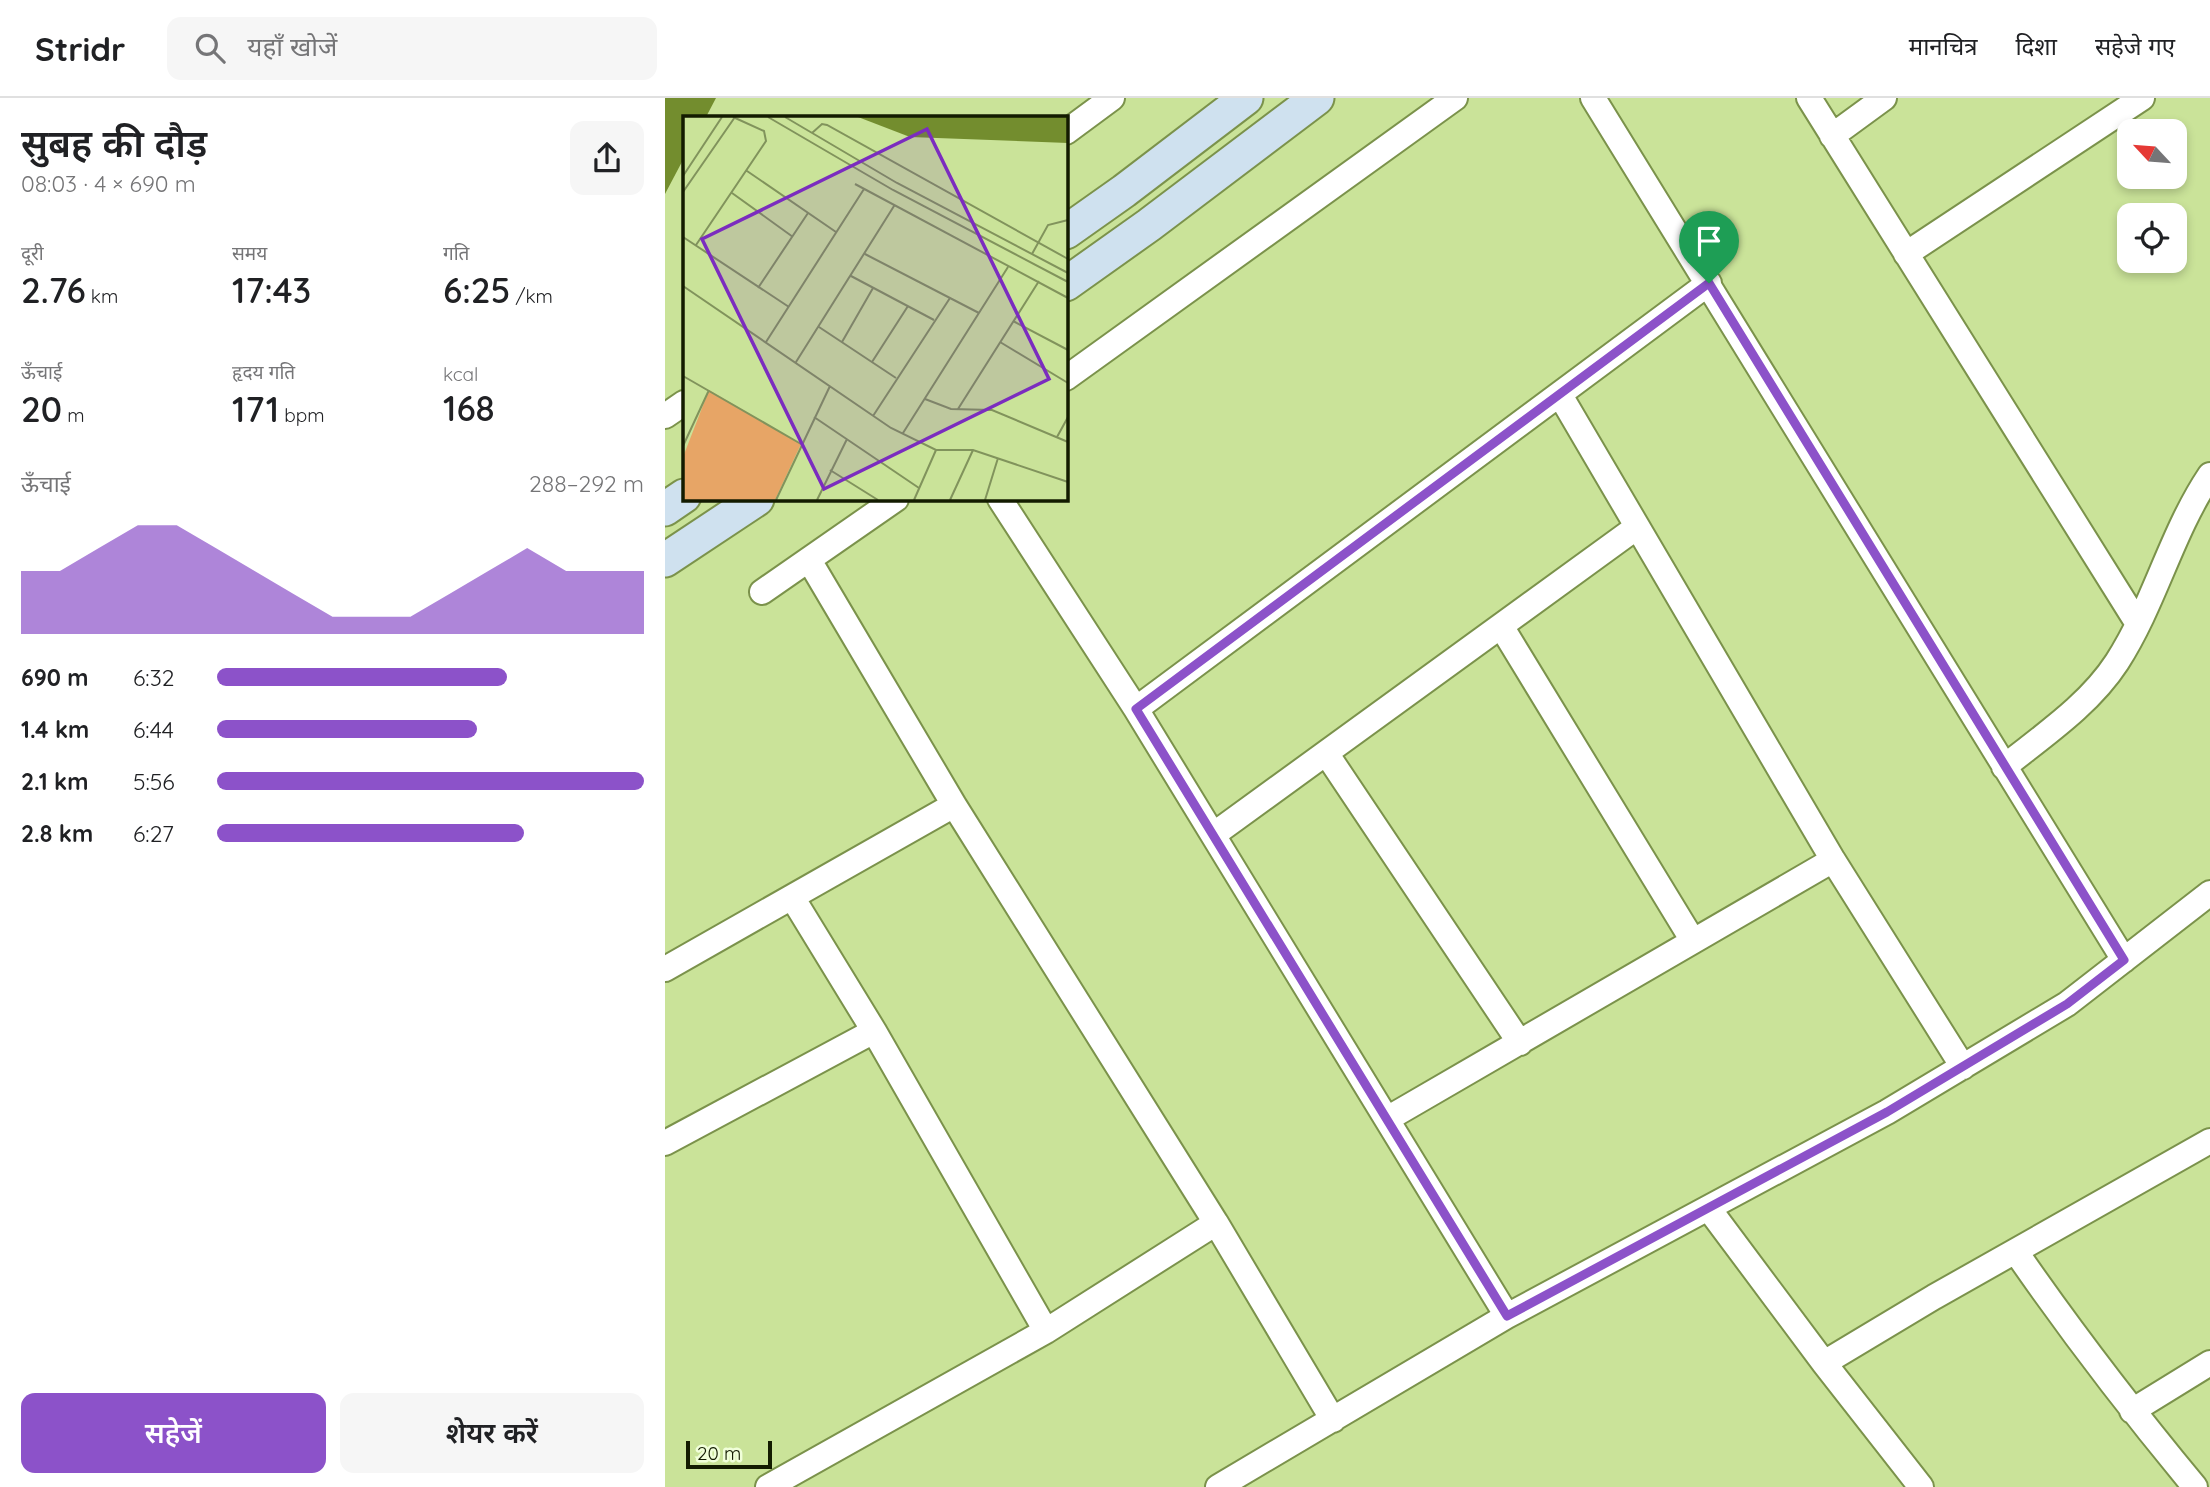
<!DOCTYPE html>
<html lang="hi">
<meta charset="utf-8">
<style>
body{margin:0;font-family:Quicksand,"Noto Sans Devanagari",sans-serif;background:#f6f6f6;color:#202124;height:100vh;display:flex;flex-direction:column;font-size:26px;white-space:nowrap}
*{box-sizing:border-box;margin:0}
p{font-size:23px;color:#757577}
.icon{flex:none;width:38px;height:38px;fill:none;stroke:currentColor;stroke-width:2;stroke-linecap:round;stroke-linejoin:round}
.map{position:relative;flex:1;overflow:hidden}
.details{display:flex;flex-direction:column;background:#fff;width:665px}
.details>*{flex:none}
.needle{width:46px;rotate:296deg}
.tools{position:absolute;left:1452px;top:21px;display:grid;gap:14px}
.tools a{display:grid;place-items:center;width:70px;height:70px;border-radius:14px;background:#fff;box-shadow:0 4px 10px #0003;font-size:35px}
.scale{position:absolute;left:21px;bottom:18px;width:86px;box-sizing:border-box;padding-left:7px;border:4px solid #131b00;border-top:0;font-size:19px;line-height:24px;white-space:nowrap;color:#131b00;-webkit-text-stroke:5px #f1ffda;paint-order:stroke}
.pin{position:absolute;display:grid;place-items:center;width:60px;height:60px;color:#fff;margin:-72px -30px;border-radius:50% 50% 50% 0;rotate:-45deg;box-shadow:0 0 7px #0007}
.pin .icon{rotate:45deg}
.round{display:grid;place-items:center;flex:none;width:74px;height:74px;border-radius:14px;background:#f6f6f6}
.headline{display:flex;align-items:center;justify-content:space-between;height:119px;padding:0 21px}
h1{font-size:38px;font-weight:600;line-height:52px}
.metrics{display:grid;grid-template-columns:repeat(3,1fr);gap:10px;height:119px;padding:7px 21px}
.metrics div{display:grid;align-content:center}
.metrics b{font-size:35px;font-weight:600}
.metrics small{font-size:19px;font-weight:400}
.metrics p{font-size:19px}
.chart{height:196px;padding:14px 21px}
.chart p{display:flex;justify-content:space-between}
.chart svg{width:100%;height:126px;margin-top:7px;fill:#8c52c9;opacity:.7}
.primary-button{display:flex;gap:14px;margin-top:auto;padding:14px 21px}
.primary-button a{flex:1;height:80px;border-radius:14px;background:#8c52c9;color:#fff;font-size:28px;font-weight:600;line-height:80px;text-align:center}
.primary-button a+a{background:#f6f6f6;color:#202124}
ul{padding:0 21px;list-style:none;font-size:23px}
li{display:grid;grid-template-columns:112px 84px 1fr;align-items:center;height:52px}
li i{height:18px;border-radius:9px;background:#8c52c9}
header{display:flex;align-items:center;gap:42px;box-sizing:border-box;height:98px;padding:0 35px;background:#fff;border-bottom:2px solid #e0e0e0}
header strong{font-size:33px}
nav{display:flex;gap:38px;margin-inline-start:auto;font-size:24px}
.search{width:490px;height:63px;background:#f6f6f6;display:flex;align-items:center;gap:18px;box-sizing:border-box;padding:0 24px;border-radius:14px;color:#757577;font-size:26px}
main{display:flex;flex:1;min-height:0}
.map>svg:first-child{display:block}
.water{fill:#738d2e}
.lines{fill:none;stroke-linecap:round;stroke-linejoin:round}
.street-casing{stroke:#7b924b;stroke-width:28}
.secondary-casing{stroke:#7b924b;stroke-width:37}
.street{stroke:#fff;stroke-width:24}
.secondary{stroke:#cfe1ef;stroke-width:33}
.route-casing{stroke:#fff;stroke-width:14}
.route{stroke:#8c52c9;stroke-width:9}
.inset-road{fill:none;stroke:#81935c;stroke-width:2}
.view{fill:#7b2cbf;fill-opacity:0.15;stroke:#7b2cbf;stroke-width:3.5}
.inset-edge{fill:none;stroke:#131b00;stroke-width:3.5}
</style>
<header>
<strong>Stridr</strong>
<div class="search"><svg class="icon" aria-label="search" viewBox="0 0 24 24"><circle cx="10" cy="10" r="6"/><path d="M15 15l6 6"/></svg>यहाँ खोजें</div>
<nav><a>मानचित्र</a><a>दिशा</a><a>सहेजे गए</a></nav>
</header>
<main>
<section class="details">
<div class="headline"><div><h1>सुबह की दौड़</h1><p>08:03 · 4 × 690 m</p></div><a class="round"><svg class="icon" aria-label="share" viewBox="0 0 24 24"><path d="M12 15V3M7 8l5-5 5 5M5 13v7h14v-7"/></svg></a></div>
<div class="metrics">
<div><p>दूरी</p><b>2.76<small> km</small></b></div>
<div><p>समय</p><b>17:43</b></div>
<div><p>गति</p><b>6:25<small> /km</small></b></div>
</div>
<div class="metrics">
<div><p>ऊँचाई</p><b>20<small> m</small></b></div>
<div><p>हृदय गति</p><b>171<small> bpm</small></b></div>
<div><p>kcal</p><b>168</b></div>
</div>
<div class="chart"><p><span>ऊँचाई</span>288–292 m</p>
<svg viewBox="0 0 160 44" preserveAspectRatio="none"><path d="M0 44V22L10 22L20 14L30 6L40 6L50 14L60 22L70 30L80 38L90 38L100 38L110 30L120 22L130 14L140 22L150 22L160 22V44z"/></svg>
</div>
<ul>
<li><b>690 m</b>6:32<i style="width:68%"></i></li>
<li><b>1.4 km</b>6:44<i style="width:61%"></i></li>
<li><b>2.1 km</b>5:56<i style="width:100%"></i></li>
<li><b>2.8 km</b>6:27<i style="width:72%"></i></li>
</ul>
<div class="primary-button"><a>सहेजें</a><a>शेयर करें</a></div>
</section>
<div class="map">
<svg width="1545" height="1389" viewBox="0 0 1545 1389">
<rect width="100%" height="100%" fill="#cae399"/>
<path class="water" d="M 0,0 L 51,0 L 41,19 L 19,19 L 19,60 L 0,96 Z"/>
<g class="lines">
<defs>
<path id="street" d="M 928,0 L 1459,862
M 1144,0 L 1473,526
M 401,34 L 447,0
M 1167,38 L 1219,0
M 1241,156 L 1477,0
M 401,280 L 790,0
M 895,297 L 1168,762 L 1298,969
M 0,318 L 19,305
M 335,401 L 471,611 L 842,1218
M 144,462 L 289,707 L 551,1125 L 668,1322
M 97,494 L 231,401
M 836,528 L 1028,843
M 471,611 L 1044,185
M 661,655 L 855,945
M 1339,669 C 1379,637 1424,607 1452,564 C 1490,505 1506,435 1545,377
M 548,737 L 972,429
M 127,799 L 209,933 L 381,1233
M 0,871 L 289,707
M 722,1021 L 1168,762
M 0,1045 L 209,933
M 1044,1111 L 1159,1265 L 1256,1389
M 1351,1154 C 1407,1235 1467,1313 1530,1389
M 1159,1265 L 1269,1199 L 1545,1043
M 1467,1313 L 1545,1265
M 103,1389 L 381,1233 L 551,1125
M 553,1389 L 842,1218 L 1222,1014 L 1402,906 L 1545,795"/>
<path id="secondary" d="M 401,134 L 459,93 L 581,0
M 401,186 L 484,127 L 652,0
M 0,411 L 19,398
M 0,462 L 92,401"/>
</defs>
<use href="#street" class="street-casing"/>
<use href="#secondary" class="secondary-casing"/>
<use href="#street" class="street"/>
<use href="#secondary" class="secondary"/>
</g>
<g class="lines">
<defs>
<path id="route" d="M 1044,185 L 1459,862 L 1402,906 L 1222,1014 L 842,1218 L 471,611 Z"/>
</defs>
<use href="#route" class="route-casing"/>
<use href="#route" class="route"/>
</g>
<g transform="translate(18 18)">
<rect width="385" height="385" fill="#cae399"/>
<path d="M 26,274 L 118,328 L 92,384 L 0,384 L 0,341 Z" fill="#e7a566"/>
<path d="M 175,1 L 385,1 L 385,27 L 227,21 Z" fill="#738d2e"/>
<path class="inset-road" d="M 85,1 L 210,74 L 385,166M 102,1 L 214,67 L 385,157M 129,17 L 139,8 L 144,9 L 385,143M 64,55 L 153,116M 0,60 L 39,1M 172,68 L 385,182M 0,76 L 52,1M 49,77 L 110,121M 0,121 L 106,191M 13,129 L 83,25 L 81,15 L 50,1M 182,138 L 296,197M 349,138 L 365,109 L 385,104M 168,160 L 251,204M 0,170 L 208,312 L 253,334 L 290,334 L 385,366M 75,172 L 125,97M 330,205 L 385,234M 136,211 L 213,262M 83,226 L 181,73M 159,226 L 190,172M 317,226 L 385,267M 113,246 L 211,90M 189,246 L 225,190M 0,260 L 118,328M 242,283 L 268,293 L 309,294 L 385,326M 275,293 L 356,165M 190,300 L 267,182M 131,301 L 236,372M 220,317 L 325,151M 374,321 L 385,301M 0,330 L 26,274M 147,354 L 195,384M 93,384 L 147,270M 134,384 L 164,323M 231,384 L 253,334M 267,384 L 290,334M 302,384 L 315,342"/>
<path class="view" d="M 244,13 L 366,263 L 141,373 L 19,123 Z"/>
<rect width="385" height="385" class="inset-edge"/>
</g>
</svg>
<div class="tools">
<a><svg class="needle" viewBox="-14 -14 28 28"><path d="M0-13l5 13h-10z" fill="#e53935"/><path d="M0 13l5-13h-10z" fill="#757577"/></svg></a>
<a><svg class="icon" aria-label="locate" viewBox="0 0 24 24"><circle cx="12" cy="12" r="6"/><path d="M12 2v4M12 18v4M2 12h4M18 12h4"/></svg></a>
</div>
<div class="scale">20 m</div>
<div class="pin" style="left:1044px;top:185px;background:#1e9e55"><svg class="icon" aria-label="arrive" viewBox="0 0 24 24"><path d="M6 21V4h12l-3 4 3 4H6"/></svg></div>
</div>
</main>
